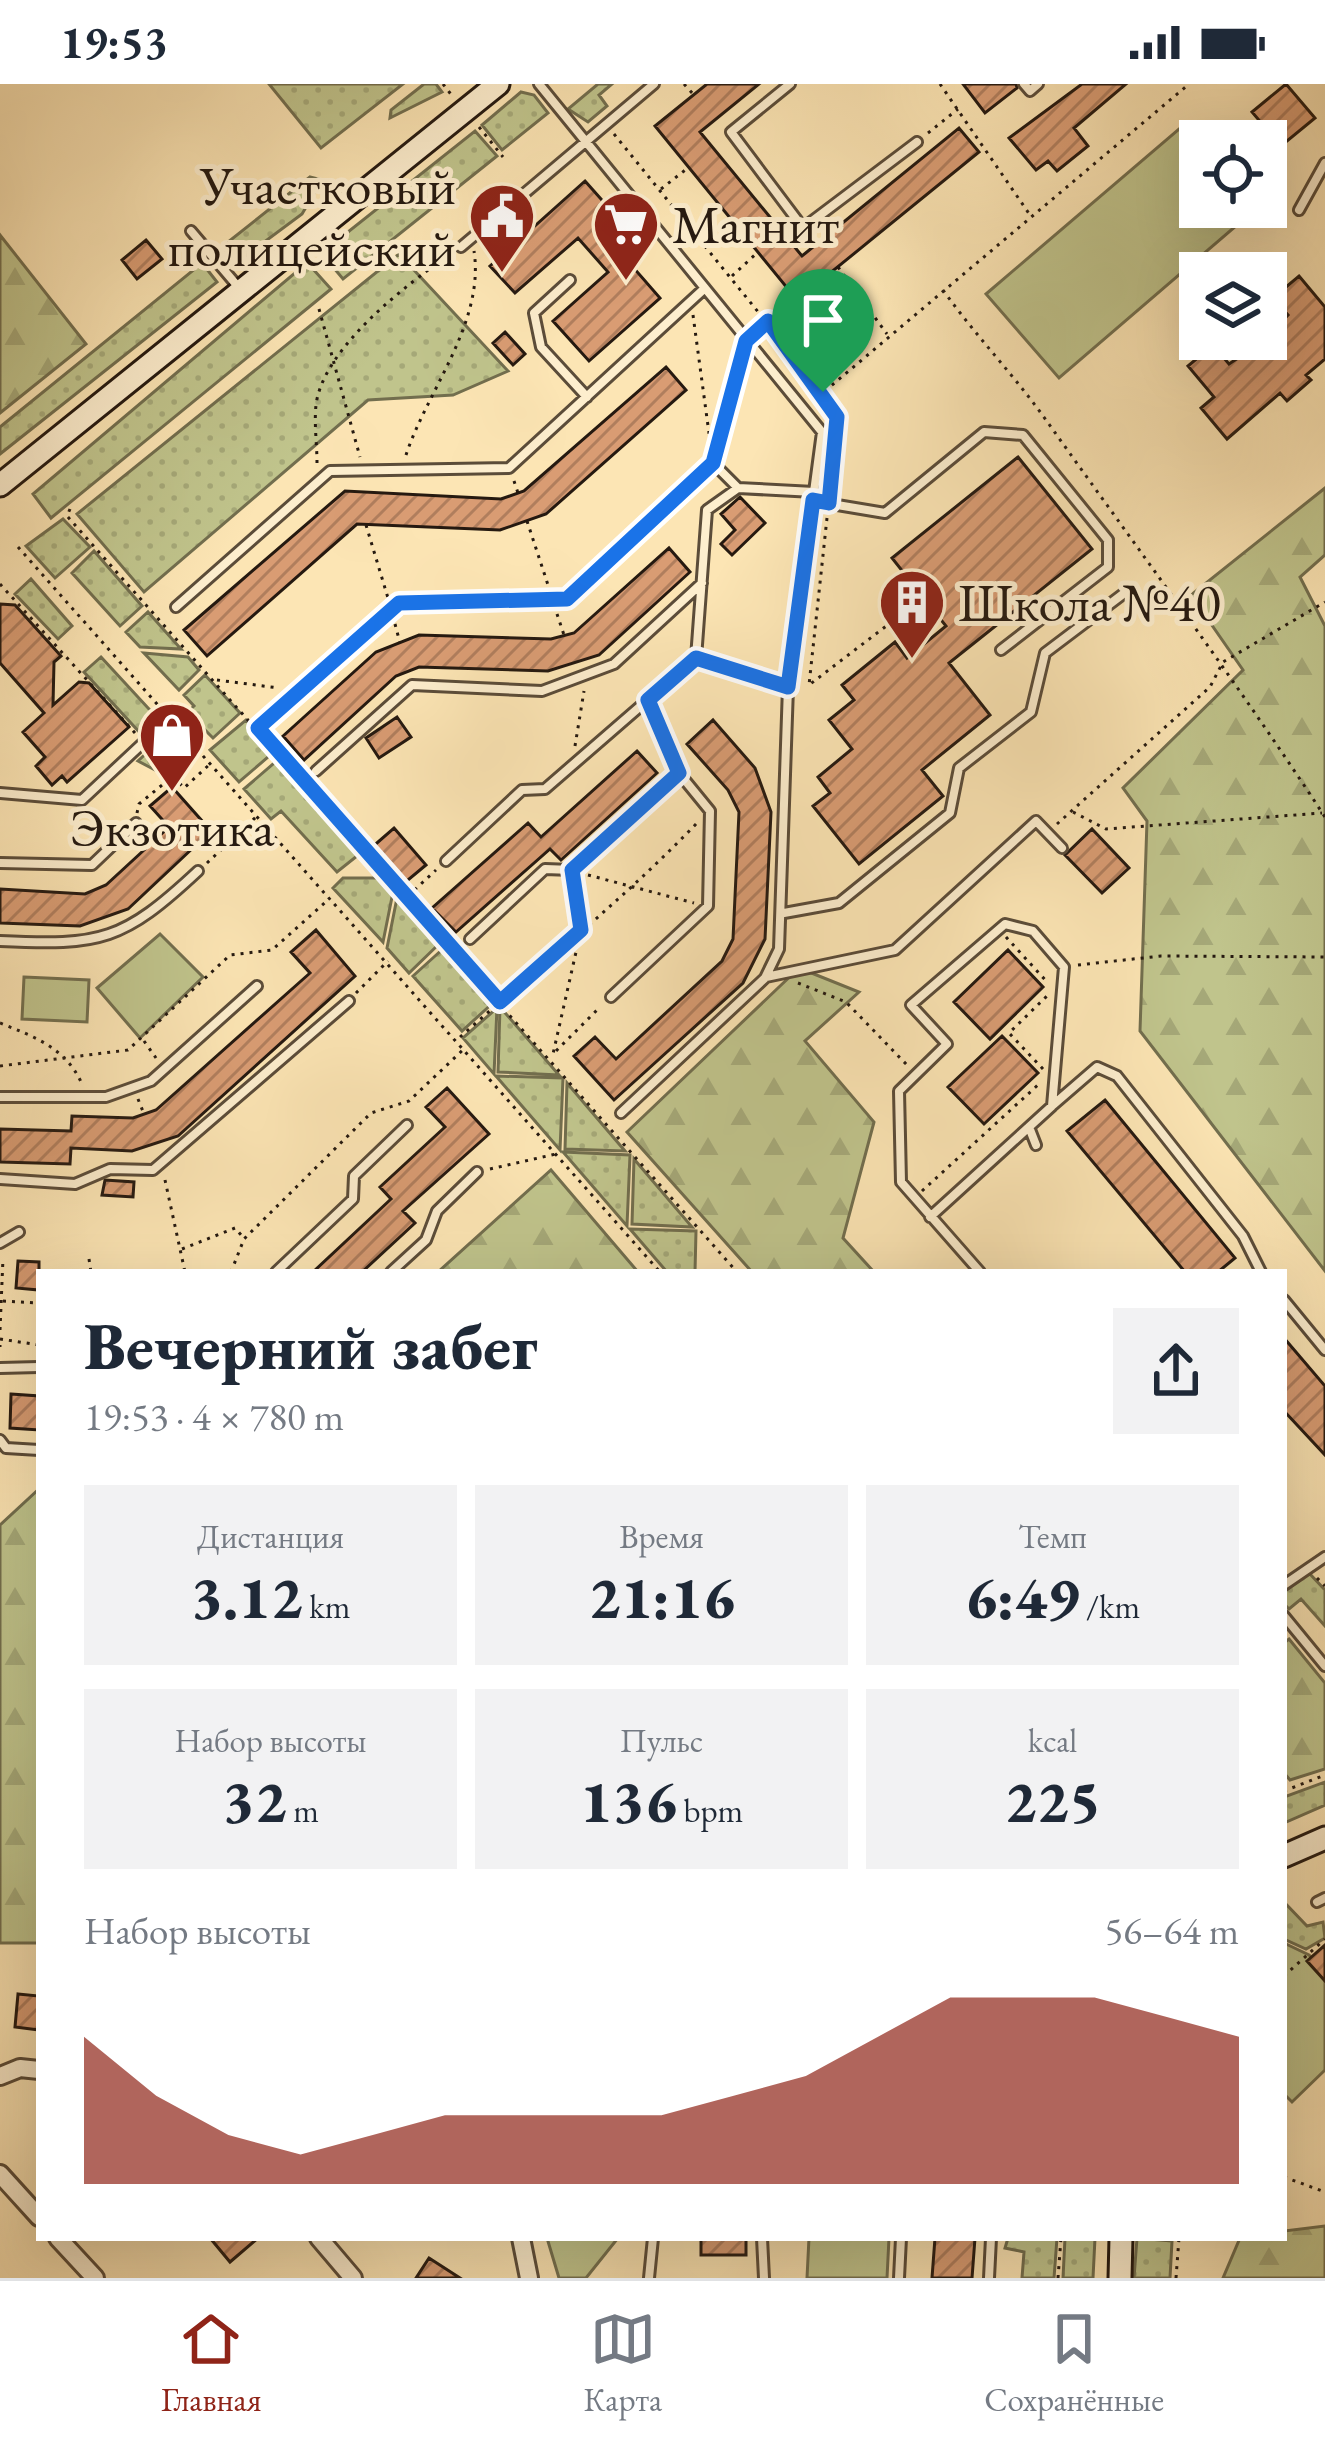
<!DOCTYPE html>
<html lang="ru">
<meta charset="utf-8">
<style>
body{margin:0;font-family:"EB Garamond",serif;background:#f2f2f3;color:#1f2937;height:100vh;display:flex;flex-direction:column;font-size:45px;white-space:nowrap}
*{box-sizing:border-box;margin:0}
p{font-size:39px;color:#747a83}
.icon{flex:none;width:66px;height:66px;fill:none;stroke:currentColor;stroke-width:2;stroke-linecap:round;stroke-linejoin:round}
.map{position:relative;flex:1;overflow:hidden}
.panel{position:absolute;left:36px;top:1185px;width:1251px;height:972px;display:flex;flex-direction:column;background:#fff;border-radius:0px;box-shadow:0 12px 48px #0002}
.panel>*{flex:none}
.fabs{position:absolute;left:1179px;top:36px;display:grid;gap:24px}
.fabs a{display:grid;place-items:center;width:108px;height:108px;border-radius:0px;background:#fff;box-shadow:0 12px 48px #0002;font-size:60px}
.pin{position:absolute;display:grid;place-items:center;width:102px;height:102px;color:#fff;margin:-123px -51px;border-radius:50% 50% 50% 0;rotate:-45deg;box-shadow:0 0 12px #0007}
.pin .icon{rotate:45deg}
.round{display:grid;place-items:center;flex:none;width:126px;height:126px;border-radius:0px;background:#f2f2f3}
.headline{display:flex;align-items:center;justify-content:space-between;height:204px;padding:0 48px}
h1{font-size:66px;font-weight:800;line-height:90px}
.stats{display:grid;grid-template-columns:repeat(3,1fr);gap:18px;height:204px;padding:12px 48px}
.stats div{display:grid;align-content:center;border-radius:0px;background:#f2f2f3;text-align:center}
.stats b{font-size:60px;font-weight:800}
.stats small{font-size:33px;font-weight:400}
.stats p{font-size:33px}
.chart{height:336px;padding:24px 48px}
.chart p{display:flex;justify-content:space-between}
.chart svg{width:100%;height:216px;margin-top:12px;fill:#8f2418;opacity:.7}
.status{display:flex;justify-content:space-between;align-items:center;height:84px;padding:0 60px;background:#fff;direction:ltr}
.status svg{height:33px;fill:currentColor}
.tab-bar{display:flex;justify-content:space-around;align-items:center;height:168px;border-top:3px solid #e0e1e3;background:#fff;font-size:33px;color:#747a83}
.tab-bar a{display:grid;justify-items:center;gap:6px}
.tab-bar .active{color:#8f2418}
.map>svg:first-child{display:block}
.grass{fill:url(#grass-dots);stroke:#726e4e;stroke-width:3}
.forest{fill:url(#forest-firs);stroke:#726e4e;stroke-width:3}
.park{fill:#c0c48c;stroke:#726e4e;stroke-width:3}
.building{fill:url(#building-hatch);stroke:#251910;stroke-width:3}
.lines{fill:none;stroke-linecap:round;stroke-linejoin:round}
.service-casing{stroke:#5b4c39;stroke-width:14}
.minor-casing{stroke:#5b4c39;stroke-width:22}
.secondary-casing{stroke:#251910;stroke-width:27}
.path{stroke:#251910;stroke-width:3;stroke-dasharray:3 6;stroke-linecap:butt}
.service{stroke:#fdeece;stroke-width:8}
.minor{stroke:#fdeece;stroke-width:16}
.secondary{stroke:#fdeece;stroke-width:21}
.route-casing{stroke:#fff;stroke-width:24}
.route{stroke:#1a73e8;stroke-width:15}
.labels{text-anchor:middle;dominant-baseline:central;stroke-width:10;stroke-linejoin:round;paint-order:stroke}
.poi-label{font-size:54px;fill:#251910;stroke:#fdeece;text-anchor:start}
</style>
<div class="status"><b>19:53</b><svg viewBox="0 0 49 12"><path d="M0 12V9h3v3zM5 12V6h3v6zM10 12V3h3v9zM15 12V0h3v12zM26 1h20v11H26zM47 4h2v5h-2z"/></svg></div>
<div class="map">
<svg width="1325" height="2194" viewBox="0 0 1325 2194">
<defs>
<pattern id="grass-dots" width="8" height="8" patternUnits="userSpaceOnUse" patternTransform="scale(3)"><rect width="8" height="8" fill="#c0c48c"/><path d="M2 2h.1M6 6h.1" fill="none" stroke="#a5a878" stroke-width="1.8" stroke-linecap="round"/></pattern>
<pattern id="forest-firs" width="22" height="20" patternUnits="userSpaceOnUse" patternTransform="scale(3)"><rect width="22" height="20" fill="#c0c48c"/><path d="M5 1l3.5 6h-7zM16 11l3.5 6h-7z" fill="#a5a878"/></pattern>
<pattern id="building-hatch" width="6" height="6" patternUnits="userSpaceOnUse" patternTransform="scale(3)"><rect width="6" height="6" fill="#d99c73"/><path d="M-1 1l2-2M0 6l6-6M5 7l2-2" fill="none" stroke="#b07e5d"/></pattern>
</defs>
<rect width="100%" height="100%" fill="#fce5b4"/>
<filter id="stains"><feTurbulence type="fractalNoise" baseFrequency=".00167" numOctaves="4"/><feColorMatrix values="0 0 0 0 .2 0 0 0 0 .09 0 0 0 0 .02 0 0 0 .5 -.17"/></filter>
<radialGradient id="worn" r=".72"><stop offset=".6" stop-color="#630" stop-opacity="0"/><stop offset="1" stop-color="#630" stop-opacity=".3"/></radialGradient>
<path class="grass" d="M 269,0 L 403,0 L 321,64 Z
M 424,0 L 436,0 L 442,8 L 390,34 L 391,26 Z
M 598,0 L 612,0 L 599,11 L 607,22 L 588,38 L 568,25 Z
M 521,8 L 534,11 L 548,29 L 502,66 L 482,41 Z
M 475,47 L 497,72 L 343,195 L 328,177 L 329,163 Z
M 310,93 L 322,96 L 302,130 L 232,182 L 218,166 Z
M 399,170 L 508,287 L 453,311 L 368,316 L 144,508 L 77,430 Z
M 202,179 L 217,198 L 0,370 L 0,343 Z
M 302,183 L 312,184 L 331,205 L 51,434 L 33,410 Z
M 63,435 L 90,463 L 55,494 L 26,462 Z
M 94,467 L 142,522 L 120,542 L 72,489 Z
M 31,495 L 72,542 L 58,555 L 15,510 Z
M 148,528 L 181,565 L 140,563 L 126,548 Z
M 144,569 L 188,573 L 199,586 L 179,606 Z
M 101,573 L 185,664 L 157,687 L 138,677 L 153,663 L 84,588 Z
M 205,591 L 240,629 L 213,654 L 205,646 L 198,651 L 182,633 L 194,622 L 184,611 Z
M 246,636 L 275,667 L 239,698 L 210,666 Z
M 280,674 L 362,768 L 337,788 L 281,727 L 271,735 L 244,705 Z
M 343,794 L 386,794 L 394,803 L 383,858 L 333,804 Z
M 398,809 L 441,858 L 409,889 L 387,864 Z
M 445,863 L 495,917 L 462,947 L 413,892 Z
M 500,923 L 559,991 L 498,988 Z
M 497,924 L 494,990 L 463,954 Z
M 496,992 L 563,994 L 560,1066 Z
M 567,999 L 625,1067 L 565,1065 Z
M 563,1068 L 630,1071 L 627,1142 Z
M 634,1075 L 692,1143 L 632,1140 Z
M 630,1145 L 696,1147 L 695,1188 L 667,1188 Z
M 1309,1489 L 1325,1506 L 1325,1542 L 1301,1515 L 1289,1525 L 1284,1520 L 1285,1507 Z
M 1325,1698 L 1325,1721 L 1284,1739 L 1284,1713 Z
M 1284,1818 L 1307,1842 L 1323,1838 L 1325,1854 L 1306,1865 L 1284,1855 Z
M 1008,2154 L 1057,2154 L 1054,2194 L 1022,2194 L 1024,2168 L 1005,2164 Z
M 1065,2154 L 1095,2154 L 1093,2194 L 1063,2194 Z
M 1137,2154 L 1172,2157 L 1170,2194 L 1134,2194 Z"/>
<path class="forest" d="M 0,151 L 86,260 L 0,329 Z
M 1325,404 L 1325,471 L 1300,493 L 1325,542 L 1325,1187 L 1140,947 L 1147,737 L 1123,704 L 1243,586 L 1191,511 Z
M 799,884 L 859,908 L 805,957 L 874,1038 L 843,1154 L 874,1188 L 752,1188 L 627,1048 Z
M 551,1086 L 638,1188 L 438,1188 Z
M 39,1405 L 39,1859 L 0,1859 L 0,1441 Z
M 1289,1555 L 1325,1599 L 1325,1685 L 1290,1696 L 1284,1689 L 1284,1559 Z
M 1325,2142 L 1325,2194 L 1223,2194 L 1240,2154 L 1284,2154 L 1284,2147 Z
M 547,2154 L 618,2154 L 586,2194 L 559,2194 Z"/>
<path class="park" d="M 1179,45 L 1200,69 L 1200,123 L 1246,123 L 1251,129 L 1059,294 L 986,210 Z
M 160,850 L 203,893 L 140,954 L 97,904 Z
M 24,893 L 89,896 L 87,938 L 22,935 Z
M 1284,1859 L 1309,1871 L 1325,1888 L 1325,1986 L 1292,2018 L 1284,2010 Z
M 809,2154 L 889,2154 L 887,2194 L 807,2194 Z"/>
<path class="building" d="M 707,0 L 759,0 L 700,48 L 802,172 L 959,44 L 979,68 L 797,216 L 655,42 Z
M 963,0 L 1016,0 L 1017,4 L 985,29 Z
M 1082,0 L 1126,0 L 1074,44 L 1088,62 L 1057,87 L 1048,77 L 1036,86 L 1009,54 Z
M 1286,0 L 1315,34 L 1281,62 L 1252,28 Z
M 585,97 L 641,160 L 625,174 L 660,214 L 589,277 L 553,237 L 608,188 L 578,154 L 515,209 L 490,182 Z
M 146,156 L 162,175 L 137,195 L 122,176 Z
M 1299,192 L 1325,223 L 1325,275 L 1306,291 L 1311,296 L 1287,317 L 1280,309 L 1227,355 L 1201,324 L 1214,313 L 1188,282 L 1213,261 L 1229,280 L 1266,255 L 1288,231 L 1273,214 Z
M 505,248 L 525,270 L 513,281 L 493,259 Z
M 666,283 L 686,306 L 546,430 L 500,446 L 357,440 L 207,572 L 184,546 L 345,407 L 501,415 L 524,407 Z
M 1018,373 L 1092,465 L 949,579 L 990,631 L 922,686 L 943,712 L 859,780 L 813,722 L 830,709 L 818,693 L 852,665 L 829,636 L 854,616 L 842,601 L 895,558 L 907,574 L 946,542 L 892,474 Z
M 740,413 L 765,439 L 732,471 L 721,460 L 735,446 L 721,430 Z
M 669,464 L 690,488 L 599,571 L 548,587 L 419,583 L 396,592 L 304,676 L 283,652 L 376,568 L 419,551 L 551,555 L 574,549 Z
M 0,520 L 15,521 L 61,572 L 54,578 L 53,621 L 79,598 L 89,599 L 129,643 L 67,698 L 62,692 L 52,701 L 36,682 L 45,673 L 23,648 L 44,629 L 0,579 Z
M 397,633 L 411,653 L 379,674 L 366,654 Z
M 713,636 L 755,684 L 771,728 L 765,855 L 743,899 L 614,1016 L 574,972 L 595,953 L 616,975 L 722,877 L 733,855 L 739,728 L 728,706 L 687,660 Z
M 637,667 L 657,689 L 561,776 L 550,765 L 456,848 L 432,824 L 528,739 L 541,753 Z
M 172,703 L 211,747 L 128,825 L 80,842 L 0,839 L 0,805 L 85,810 L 106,801 L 169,743 L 150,722 Z
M 394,744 L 426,781 L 402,801 L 370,765 Z
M 1092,745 L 1129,784 L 1102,809 L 1065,771 Z
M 316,846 L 355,892 L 178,1052 L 132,1067 L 71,1064 L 70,1080 L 0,1078 L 0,1045 L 71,1047 L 72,1032 L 133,1034 L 156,1026 L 310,889 L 291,868 Z
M 1008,866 L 1043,903 L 990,955 L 954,918 Z
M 1002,952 L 1038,989 L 984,1040 L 948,1003 Z
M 447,1004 L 489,1050 L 403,1127 L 415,1139 L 362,1188 L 313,1188 L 391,1115 L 380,1103 L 445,1043 L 426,1023 Z
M 1105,1016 L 1235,1174 L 1218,1188 L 1185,1188 L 1067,1047 Z
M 105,1096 L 134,1098 L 133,1113 L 102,1111 Z
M 18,1177 L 39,1178 L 39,1206 L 16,1204 Z
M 1284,1254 L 1325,1302 L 1325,1371 L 1284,1327 Z
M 11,1310 L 39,1312 L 39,1346 L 10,1344 Z
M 1325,1861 L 1325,1897 L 1307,1877 Z
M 18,1910 L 39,1912 L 39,1946 L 15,1943 Z
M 210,2154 L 258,2154 L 230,2178 Z
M 701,2154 L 746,2154 L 746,2171 L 701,2171 Z
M 935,2154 L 975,2154 L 972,2194 L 932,2194 Z
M 429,2174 L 460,2194 L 416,2194 Z"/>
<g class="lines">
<defs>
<path id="service" d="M 539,0 L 822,348 L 788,603 L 779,865 L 765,894 L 621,1029
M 790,0 L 731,48 L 803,144 L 917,58
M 1024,0 L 1030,7 L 1038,0
M 1299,126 L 1325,79
M 191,147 L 240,205
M 461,163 L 654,0
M 570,196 L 534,229 L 541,263 L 587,313
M 813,417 L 885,429 L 984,348 L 1023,351 L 1108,456 L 1108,483 L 1001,566
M 176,523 L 330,387 L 509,384 L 705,204
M 696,574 L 707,426 L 738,404
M 290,614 L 399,519 L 567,515 L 713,379 L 738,404 L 814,408
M 316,687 L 412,601 L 542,607 L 614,580 L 702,499
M 0,709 L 82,716 L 144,658
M 446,777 L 522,706 L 545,705 L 696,574 L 788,603
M 0,779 L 92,781 L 136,739
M 784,829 L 839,819 L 950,729 L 959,684 L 1031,628 L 1045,569 L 1131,504
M 470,855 L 545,785 L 572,786 L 679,689
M 0,857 C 101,862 123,857 198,787
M 766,893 L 895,866 L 1036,737 L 1062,764
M 611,913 L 708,822 L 710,727 L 679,689 L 648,616
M 0,1013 L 106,1013 L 151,997 L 257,902
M 1053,1021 L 1097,983 L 1117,992 L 1243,1152 L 1261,1188
M 1029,1043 L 1036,1061
M 0,1095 L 75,1100 L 110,1085 L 153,1086 L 349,917
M 930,1133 L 1052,1022 L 1064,883 L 1033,847 L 1005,840 L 911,921 L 947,960 L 899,1007 L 901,1098 L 980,1188
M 0,1159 L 19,1148
M 276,1188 L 353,1115 L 354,1092 L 407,1041
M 391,1188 L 426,1156 L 437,1127 L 477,1088
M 1284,1216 L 1325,1266
M 0,1284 L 39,1283
M 0,1356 L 6,1364 L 39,1366
M 1284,1501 L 1325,1473
M 1284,1532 L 1325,1582
M 1317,1818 L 1325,1814
M 762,2154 L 764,2194
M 649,2194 L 653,2154
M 899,2194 L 901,2154
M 989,2194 L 991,2154"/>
<path id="minor" d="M 0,1992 L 20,1984 L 39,1986
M 0,2090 L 39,2133
M 58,2154 L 95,2194
M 319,2154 L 353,2194
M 521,2154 L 529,2194"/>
<path id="secondary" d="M 0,401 L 498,0
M 1284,1772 L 1325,1754
M 1120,2194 L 1121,2154"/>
</defs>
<use href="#service" class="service-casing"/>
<use href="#minor" class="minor-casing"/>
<use href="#secondary" class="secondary-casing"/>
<path class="path" d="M 443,0 L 453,13
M 684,0 L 694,11
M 940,0 L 1030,131
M 479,43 L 503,73
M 928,49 L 958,25
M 614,50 L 823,308 L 837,333 L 836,347
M 661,105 L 689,83
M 838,183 L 887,250
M 732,192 L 758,168
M 943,206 C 975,251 1014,291 1046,336 C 1140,468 1236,597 1325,733
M 319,225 L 360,373
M 693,231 L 711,364
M 825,307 L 1189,0
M 717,366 L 742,271
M 406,371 C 427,307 485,238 474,167
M 317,379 C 317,360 314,340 316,321 C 323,264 407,200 452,169
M 514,397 L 518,409
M 830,406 L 834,368
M 70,425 L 67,432 L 737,1188
M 827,434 L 809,601 L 898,533
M 527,437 L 549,504
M 366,441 L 388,514
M 18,463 L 660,1188
M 0,500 L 136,650
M 557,530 L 564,551
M 395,540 L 400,559
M 217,596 L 279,604
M 259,643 L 283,621
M 575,662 L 584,607
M 1073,728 L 1106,745 L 1322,729
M 137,729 L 139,720 L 173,692 L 184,704 L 210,680
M 1057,740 L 1210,603 L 1223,578 L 1325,518
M 207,779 L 257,732
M 588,791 L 694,819
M 574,798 L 581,846 L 553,970 L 600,923
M 408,812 L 436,786
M 1006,853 L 1048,899
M 1078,881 L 1161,872 L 1325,873
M 798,899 L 846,918 L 907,981
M 356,909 L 388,877
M 0,939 C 35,953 66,964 82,1000
M 460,953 C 540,882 623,816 697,739
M 144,957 L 156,974
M 0,982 L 128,966 L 230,871 L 272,866 L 330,814
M 1043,985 L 1009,949 L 1049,910
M 138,1015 L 144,1030
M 490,1085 L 556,1070
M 165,1096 L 185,1188
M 922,1107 L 1039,1000
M 182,1165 L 235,1144 L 242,1152
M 89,1175 L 91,1188
M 231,1188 L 244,1155 L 371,1029 L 409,1017 L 466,963
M 3,1217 L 39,1219
M 0,1246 L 3,1174
M 0,1255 L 39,1261
M 0,1261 L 0,1263
M 1317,1494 L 1325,1502
M 1284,1707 L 1325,1691
M 1284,1892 L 1325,1855
M 1284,2093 L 1325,2108
M 1058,2194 L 1061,2154
M 1176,2194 L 1179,2154"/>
<use href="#service" class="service"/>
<use href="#minor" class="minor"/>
<use href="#secondary" class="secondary"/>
</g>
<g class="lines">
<defs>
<path id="route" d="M 768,237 L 837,333 L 829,419 L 813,416 L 788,603 L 696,574 L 648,616 L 679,689 L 572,786 L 581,846 L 500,918 L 258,644 L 399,519 L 567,515 L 713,379 L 746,257 Z"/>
</defs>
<use href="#route" class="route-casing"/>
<use href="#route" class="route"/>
</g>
<defs>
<symbol id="civic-pin" viewBox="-11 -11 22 30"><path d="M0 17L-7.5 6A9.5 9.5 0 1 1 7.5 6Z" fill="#8f2418" stroke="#fdeece"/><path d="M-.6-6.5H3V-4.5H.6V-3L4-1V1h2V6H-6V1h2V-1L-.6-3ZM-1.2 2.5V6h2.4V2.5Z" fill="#fff"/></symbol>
<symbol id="supermarket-pin" viewBox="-11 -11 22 30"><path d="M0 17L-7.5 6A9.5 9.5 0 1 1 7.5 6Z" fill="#8f2418" stroke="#fdeece"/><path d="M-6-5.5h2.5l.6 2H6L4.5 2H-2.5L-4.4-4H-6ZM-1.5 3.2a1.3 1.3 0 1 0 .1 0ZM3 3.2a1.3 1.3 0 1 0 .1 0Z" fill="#fff"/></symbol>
<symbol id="building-pin" viewBox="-11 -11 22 30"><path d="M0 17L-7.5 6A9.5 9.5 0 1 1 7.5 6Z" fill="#8f2418" stroke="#fdeece"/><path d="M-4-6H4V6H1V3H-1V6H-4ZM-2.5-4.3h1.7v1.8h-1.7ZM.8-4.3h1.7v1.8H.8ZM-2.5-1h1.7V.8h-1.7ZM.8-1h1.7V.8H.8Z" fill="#fff"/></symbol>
<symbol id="shop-pin" viewBox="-11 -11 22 30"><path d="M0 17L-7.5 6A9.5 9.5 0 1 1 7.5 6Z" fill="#8f2418" stroke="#fdeece"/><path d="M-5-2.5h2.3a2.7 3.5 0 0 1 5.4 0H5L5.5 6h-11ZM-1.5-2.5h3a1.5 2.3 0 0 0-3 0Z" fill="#fff"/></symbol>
</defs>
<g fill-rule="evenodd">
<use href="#civic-pin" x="464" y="94" width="76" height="104"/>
<use href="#supermarket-pin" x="588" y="102" width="76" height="104"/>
<use href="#building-pin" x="874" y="480" width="76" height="104"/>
<use href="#shop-pin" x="134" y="613" width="76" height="104"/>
</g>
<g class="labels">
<g class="poi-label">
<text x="456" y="101" text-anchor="end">Участковый<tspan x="456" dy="62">полицейский</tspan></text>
<text x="672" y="140">Магнит</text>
<text x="958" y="518">Школа №40</text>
<text x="172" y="743" text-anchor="middle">Экзотика</text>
</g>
</g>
<rect width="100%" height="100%" filter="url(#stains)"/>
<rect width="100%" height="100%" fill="url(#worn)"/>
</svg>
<div class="fabs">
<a><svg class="icon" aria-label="locate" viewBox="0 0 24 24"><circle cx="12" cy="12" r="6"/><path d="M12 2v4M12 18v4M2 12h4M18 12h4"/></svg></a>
<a><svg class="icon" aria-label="layers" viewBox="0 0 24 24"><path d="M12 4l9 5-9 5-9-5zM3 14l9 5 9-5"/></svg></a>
</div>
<div class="pin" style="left:823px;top:308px;background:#1e9e55"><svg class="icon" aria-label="arrive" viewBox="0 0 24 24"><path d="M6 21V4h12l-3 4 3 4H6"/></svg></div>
<section class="panel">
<div class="headline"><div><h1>Вечерний забег</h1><p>19:53 · 4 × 780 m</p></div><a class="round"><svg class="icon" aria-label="share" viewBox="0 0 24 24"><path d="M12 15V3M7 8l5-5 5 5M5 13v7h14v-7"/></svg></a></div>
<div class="stats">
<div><p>Дистанция</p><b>3.12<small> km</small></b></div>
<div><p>Время</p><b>21:16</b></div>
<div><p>Темп</p><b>6:49<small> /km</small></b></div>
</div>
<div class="stats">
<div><p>Набор высоты</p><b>32<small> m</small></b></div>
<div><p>Пульс</p><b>136<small> bpm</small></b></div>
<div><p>kcal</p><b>225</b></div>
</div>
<div class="chart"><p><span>Набор высоты</span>56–64 m</p>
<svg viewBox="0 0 160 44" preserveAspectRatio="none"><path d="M0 44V14L10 26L20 34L30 38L40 34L50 30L60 30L70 30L80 30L90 26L100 22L110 14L120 6L130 6L140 6L150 10L160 14V44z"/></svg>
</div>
</section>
</div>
<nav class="tab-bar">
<a class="active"><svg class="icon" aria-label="home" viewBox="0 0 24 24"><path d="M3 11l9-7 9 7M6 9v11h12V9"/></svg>Главная</a>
<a><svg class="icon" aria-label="map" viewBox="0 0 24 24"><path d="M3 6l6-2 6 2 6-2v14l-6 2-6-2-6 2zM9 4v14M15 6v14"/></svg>Карта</a>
<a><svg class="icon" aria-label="saved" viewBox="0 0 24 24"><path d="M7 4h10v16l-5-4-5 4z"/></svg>Сохранённые</a>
</nav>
